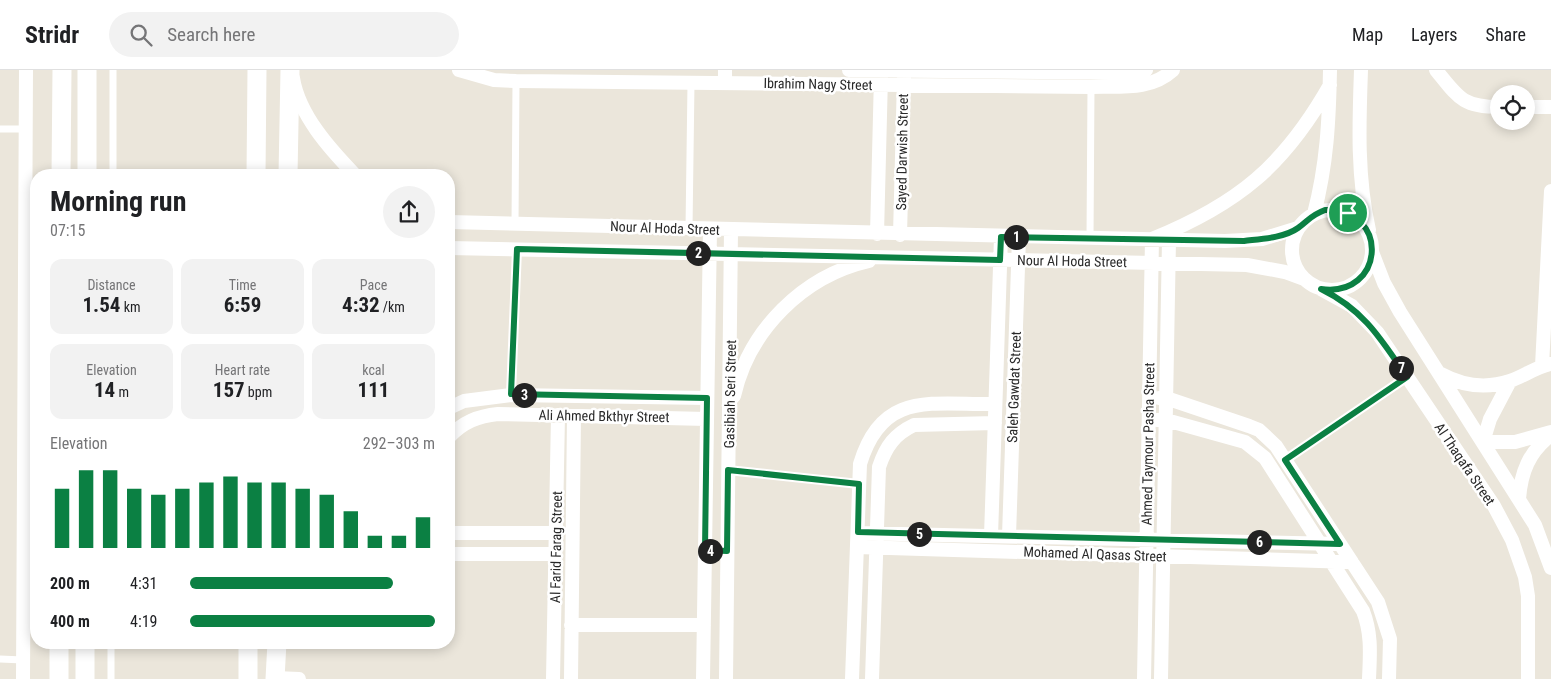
<!DOCTYPE html>
<meta charset="utf-8">
<style>
body{margin:0;font-family:"Roboto Condensed",sans-serif;background:#f2f2f2;color:#202124;height:100vh;display:flex;flex-direction:column;font-size:19px;white-space:nowrap}
*{box-sizing:border-box;margin:0}
p{font-size:16px;color:#757577}
.icon{flex:none;width:28px;height:28px;fill:none;stroke:currentColor;stroke-width:2;stroke-linecap:round;stroke-linejoin:round}
.map{position:relative;flex:1;overflow:hidden}
.panel{position:absolute;left:30px;top:99px;width:425px;height:480px;display:flex;flex-direction:column;background:#fff;border-radius:20px;box-shadow:0 2px 12px #0003}
.panel>*{flex:none}
.fabs{position:absolute;left:1490px;top:15px;display:grid;gap:10px}
.fabs a{display:grid;place-items:center;width:45px;height:45px;border-radius:50%;background:#fff;box-shadow:0 2px 12px #0003;font-size:25px}
.pin{position:absolute;display:grid;place-items:center;width:42px;height:42px;color:#fff;margin:-21px;border:2px solid #fff;border-radius:50%;box-shadow:0 1px 5px #0007}
.km{position:absolute;width:25px;height:25px;margin:-12px;border-radius:50%;background:#222;color:#fff;font-size:14px;line-height:25px;text-align:center}
.round{display:grid;place-items:center;flex:none;width:52px;height:52px;border-radius:26px;background:#f2f2f2}
.head{display:flex;align-items:center;justify-content:space-between;height:85px;padding:0 20px}
h1{font-size:28px;font-weight:700;line-height:38px}
.figures{display:grid;grid-template-columns:repeat(3,1fr);gap:8px;height:85px;padding:5px 20px}
.figures div{display:grid;align-content:center;border-radius:12px;background:#f2f2f2;text-align:center}
.figures b{font-size:21px;font-weight:700}
.figures small{font-size:14px;font-weight:400}
.figures p{font-size:14px}
.chart{height:140px;padding:10px 20px}
.chart p{display:flex;justify-content:space-between}
.chart svg{width:100%;height:90px;margin-top:5px;stroke:#0b8043;stroke-width:6}
ul{padding:0 20px;list-style:none;font-size:16px}
li{display:grid;grid-template-columns:80px 60px 1fr;align-items:center;height:38px}
li i{height:12px;border-radius:6px;background:#0b8043}
header{display:flex;align-items:center;gap:30px;box-sizing:border-box;height:70px;padding:0 25px;background:#fff;border-bottom:1px solid #e0e0e0}
header strong{font-size:24px}
nav{display:flex;gap:28px;margin-inline-start:auto;font-size:18px}
.search{width:350px;height:45px;background:#f2f2f2;display:flex;align-items:center;gap:12px;box-sizing:border-box;padding:0 18px;border-radius:28px;color:#757577;font-size:19px}
.map>svg:first-child{display:block}
.lines{fill:none;stroke-linecap:round;stroke-linejoin:round}
.path{stroke:#c7c7c7;stroke-width:2;stroke-dasharray:4 2.5;stroke-linecap:butt}
.lane{stroke:#fff;stroke-width:7}
.street{stroke:#fff;stroke-width:14}
.secondary{stroke:#fff;stroke-width:19}
.route-casing{stroke:#fff;stroke-width:10}
.route{stroke:#0b8043;stroke-width:6}
.labels{text-anchor:middle;dominant-baseline:central;stroke-width:5;stroke-linejoin:round;paint-order:stroke}
.street-label{font-size:14px;fill:#292929;stroke:#fff}
</style>
<header>
<strong>Stridr</strong>
<div class="search"><svg class="icon" aria-label="search" viewBox="0 0 24 24"><circle cx="10" cy="10" r="6"/><path d="M15 15l6 6"/></svg>Search here</div>
<nav><a>Map</a><a>Layers</a><a>Share</a></nav>
</header>
<div class="map">
<svg width="1551" height="609" viewBox="0 0 1551 609">
<rect width="100%" height="100%" fill="#ebe6db"/>
<g class="lines">
<path class="path" d="M 512,312 L 516,192
M 1295,383 L 1397,314
M 741,401 L 848,413"/>
<path class="lane" d="M 0,59 L 25,59
M 113,105 L 113,0
M 515,154 L 516,11
M 689,158 L 691,13
M 1090,168 L 1091,17
M 0,589 L 23,590
M 111,609 L 111,572"/>
<path class="street" d="M 459,0 L 494,10 L 516,11 L 1091,17 C 1120,16 1150,21 1173,0
M 849,0 L 1136,3 L 1146,0
M 1361,0 C 1359,54 1357,107 1369,160
M 1436,0 C 1458,27 1462,37 1499,37
M 293,8 C 299,45 330,79 355,105
M 725,13 L 725,0
M 1526,37 L 1551,37
M1292 180a40 40 0 1 1 80 0a40 40 0 1 1-80 0Z
M 1314,144 C 1327,94 1329,51 1330,0
M 449,152 L 1225,171 L 1262,169 L 1298,158
M 877,164 L 881,6
M 900,165 L 904,8
M 449,178 L 1247,195 L 1285,202 L 1304,209
M 1372,182 L 1384,213 L 1400,242 L 1535,455 L 1551,498
M 1321,219 L 1352,236 L 1377,262 L 1494,436 L 1512,470 L 1525,507 L 1528,526 L 1528,609
M 1542,296 L 1551,121
M 1441,304 C 1463,316 1486,319 1510,311 C 1524,306 1536,297 1550,294
M 1510,311 L 1490,349 L 1483,372 L 1515,372 L 1551,362
M 734,326 C 749,260 803,206 869,191
M 1159,328 L 1166,328 L 1249,356 L 1259,360 L 1276,376 L 1378,532 L 1390,569 L 1389,609
M 449,338 L 464,331 L 511,325 L 707,328
M 1157,350 L 1166,350 L 1245,372 L 1265,388 L 1363,541 C 1372,564 1370,585 1369,609
M 449,367 C 463,352 478,346 498,344 L 707,349
M 1519,429 C 1521,402 1529,382 1551,365
M 449,463 L 556,463
M 858,463 L 1340,474
M 991,466 L 1001,167
M 1009,466 L 1019,167
M 857,477 L 1352,492
M 449,484 L 555,484
M 571,555 L 704,555
M 275,608 L 299,609
M 23,609 L 26,0
M 553,609 L 558,345
M 571,609 L 574,346
M 703,609 L 710,159
M 726,609 L 731,160
M 852,609 L 860,394 C 882,320 932,335 995,334
M 872,609 L 879,397 C 886,376 895,364 914,355 L 995,353
M 1144,609 L 1152,169 C 1238,134 1284,96 1330,15
M 1161,609 L 1169,170"/>
<path class="secondary" d="M 61,105 L 62,0
M 87,105 L 87,0
M 256,105 L 257,0
M 288,105 L 290,0
M 59,609 L 59,572
M 85,609 L 85,572
M 248,609 L 248,572
M 275,609 L 277,572"/>
</g>
<g class="lines">
<defs>
<path id="route" d="M 1325,140 C 1391,138 1385,228 1321,219 C 1364,240 1381,269 1407,307 L 1285,390 L 1340,474 L 858,462 L 859,414 L 728,400 L 727,481 L 705,480 L 707,328 L 511,324 L 517,179 L 1000,190 L 1001,167 L 1244,171 C 1260,169 1284,168 1298,158 C 1309,150 1311,145 1325,140 Z"/>
</defs>
<use href="#route" class="route-casing"/>
<use href="#route" class="route"/>
</g>
<g class="labels">
<g class="street-label">
<text transform="translate(818 14) rotate(1)">Ibrahim Nagy Street</text>
<text transform="translate(902 82) rotate(-89)">Sayed Darwish Street</text>
<text transform="translate(665 158) rotate(2)">Nour Al Hoda Street</text>
<text transform="translate(1072 191) rotate(1)">Nour Al Hoda Street</text>
<text transform="translate(1014 317) rotate(-88)">Saleh Gawdat Street</text>
<text transform="translate(730 324) rotate(-89)">Gasibiah Seri Street</text>
<text transform="translate(604 346) rotate(1)">Ali Ahmed Bkthyr Street</text>
<text transform="translate(1148 374) rotate(-89)">Ahmed Taymour Pasha Street</text>
<text transform="translate(1465 394) rotate(56)">Al Thaqafa Street</text>
<text transform="translate(556 477) rotate(-89)">Al Farid Farag Street</text>
<text transform="translate(1095 484) rotate(2)">Mohamed Al Qasas Street</text>
</g>
</g>
</svg>
<div class="fabs">
<a><svg class="icon" aria-label="locate" viewBox="0 0 24 24"><circle cx="12" cy="12" r="6"/><path d="M12 2v4M12 18v4M2 12h4M18 12h4"/></svg></a>
</div>
<div class="pin" style="left:1348px;top:143px;background:#1e9e55"><svg class="icon" aria-label="arrive" viewBox="0 0 24 24"><path d="M6 21V4h12l-3 4 3 4H6"/></svg></div>
<b class="km" style="left:1016px;top:167px">1</b>
<b class="km" style="left:698px;top:183px">2</b>
<b class="km" style="left:524px;top:325px">3</b>
<b class="km" style="left:710px;top:481px">4</b>
<b class="km" style="left:919px;top:464px">5</b>
<b class="km" style="left:1259px;top:472px">6</b>
<b class="km" style="left:1401px;top:298px">7</b>
<section class="panel">
<div class="head"><div><h1>Morning run</h1><p>07:15</p></div><a class="round"><svg class="icon" aria-label="share" viewBox="0 0 24 24"><path d="M12 15V3M7 8l5-5 5 5M5 13v7h14v-7"/></svg></a></div>
<div class="figures">
<div><p>Distance</p><b>1.54<small> km</small></b></div>
<div><p>Time</p><b>6:59</b></div>
<div><p>Pace</p><b>4:32<small> /km</small></b></div>
</div>
<div class="figures">
<div><p>Elevation</p><b>14<small> m</small></b></div>
<div><p>Heart rate</p><b>157<small> bpm</small></b></div>
<div><p>kcal</p><b>111</b></div>
</div>
<div class="chart"><p><span>Elevation</span>292–303 m</p>
<svg viewBox="0 0 160 44" preserveAspectRatio="none"><path d="M5 44V15M15 44V6M25 44V6M35 44V15M45 44V18M55 44V15M65 44V12M75 44V9M85 44V12M95 44V12M105 44V15M115 44V18M125 44V26M135 44V38M145 44V38M155 44V29"/></svg>
</div>
<ul>
<li><b>200 m</b>4:31<i style="width:83%"></i></li>
<li><b>400 m</b>4:19<i style="width:100%"></i></li>
</ul>
</section>
</div>
